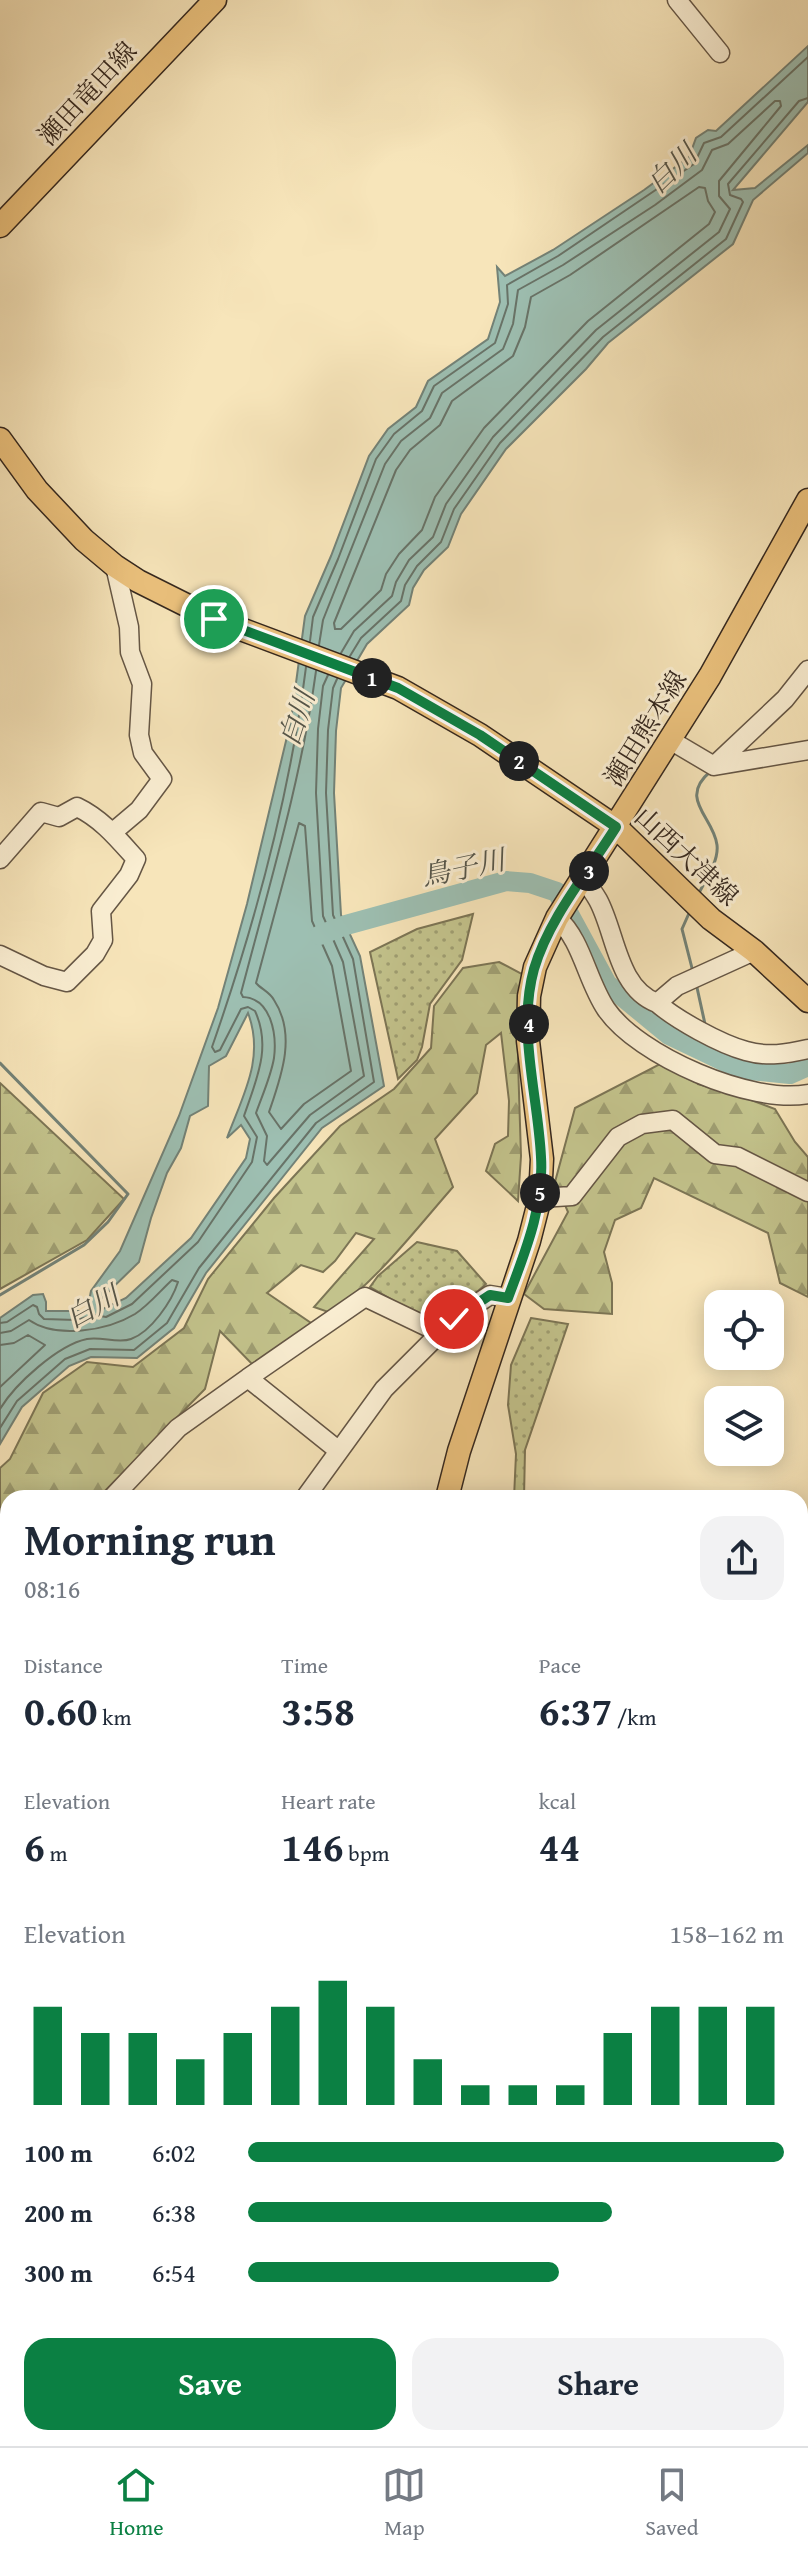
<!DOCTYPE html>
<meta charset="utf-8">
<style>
body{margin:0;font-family:"Gentium Book Plus","Noto Serif JP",serif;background:#f2f2f3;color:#1f2937;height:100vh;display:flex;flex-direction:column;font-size:30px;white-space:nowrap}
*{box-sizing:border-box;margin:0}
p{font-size:26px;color:#747a83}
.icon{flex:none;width:44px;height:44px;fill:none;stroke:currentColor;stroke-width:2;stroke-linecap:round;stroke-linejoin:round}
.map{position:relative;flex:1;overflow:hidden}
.details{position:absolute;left:0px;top:1490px;width:808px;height:956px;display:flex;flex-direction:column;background:#fff;border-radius:24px 24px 0 0;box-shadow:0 4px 20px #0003}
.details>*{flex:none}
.buttons{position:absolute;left:704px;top:1290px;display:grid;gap:16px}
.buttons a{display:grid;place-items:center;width:80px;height:80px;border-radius:16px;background:#fff;box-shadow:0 4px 20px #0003;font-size:40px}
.pin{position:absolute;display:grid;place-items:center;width:68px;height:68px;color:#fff;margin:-34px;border:4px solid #fff;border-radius:50%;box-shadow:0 2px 8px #0007}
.km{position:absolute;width:40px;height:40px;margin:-20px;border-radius:50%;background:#222;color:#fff;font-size:22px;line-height:40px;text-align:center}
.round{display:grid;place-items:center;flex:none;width:84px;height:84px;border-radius:24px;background:#f2f2f3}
.overview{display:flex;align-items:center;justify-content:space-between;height:136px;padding:0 24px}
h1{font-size:44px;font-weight:600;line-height:60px}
.stats{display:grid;grid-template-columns:repeat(3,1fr);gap:12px;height:136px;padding:8px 24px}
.stats div{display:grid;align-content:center}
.stats b{font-size:40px;font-weight:600}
.stats small{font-size:22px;font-weight:400}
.stats p{font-size:22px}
.chart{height:224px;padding:16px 24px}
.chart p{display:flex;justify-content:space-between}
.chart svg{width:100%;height:144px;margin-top:8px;stroke:#0b8043;stroke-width:6}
.button{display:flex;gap:16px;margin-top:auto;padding:16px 24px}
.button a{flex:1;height:92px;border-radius:24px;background:#0b8043;color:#fff;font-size:32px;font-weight:600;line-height:92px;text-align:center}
.button a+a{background:#f2f2f3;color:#1f2937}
ul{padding:0 24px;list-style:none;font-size:26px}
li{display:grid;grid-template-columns:128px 96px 1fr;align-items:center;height:60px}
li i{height:20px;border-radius:10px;background:#0b8043}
.dock{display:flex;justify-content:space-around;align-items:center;height:112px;border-top:2px solid #e0e1e3;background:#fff;font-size:22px;color:#747a83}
.dock a{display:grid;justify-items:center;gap:4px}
.dock .current{color:#0b8043}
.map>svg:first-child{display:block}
.grass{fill:url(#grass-dots);stroke:#7c7555;stroke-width:2}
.forest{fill:url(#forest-firs);stroke:#7c7555;stroke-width:2}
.water{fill:#9dbfb2;stroke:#738277;stroke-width:2;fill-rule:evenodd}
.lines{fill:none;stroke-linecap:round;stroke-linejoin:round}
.shore{stroke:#687368;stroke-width:2}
.stream{stroke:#738277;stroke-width:3}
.river{stroke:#9dbfb2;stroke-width:20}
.minor-casing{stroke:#655645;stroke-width:21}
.major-casing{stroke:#34271e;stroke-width:25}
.minor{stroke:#faeed2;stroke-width:18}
.major{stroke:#ecc27d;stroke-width:22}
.route-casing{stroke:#fff;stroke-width:16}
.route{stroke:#0b8043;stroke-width:10}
.labels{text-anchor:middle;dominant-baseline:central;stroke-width:6;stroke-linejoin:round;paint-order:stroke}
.street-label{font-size:26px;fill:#34271e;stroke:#faeed2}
.water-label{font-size:28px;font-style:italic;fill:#54554a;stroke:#faeed2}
</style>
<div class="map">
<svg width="808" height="2446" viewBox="0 0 808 2446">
<defs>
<pattern id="grass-dots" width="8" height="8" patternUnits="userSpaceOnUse" patternTransform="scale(2)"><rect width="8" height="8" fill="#c3c38c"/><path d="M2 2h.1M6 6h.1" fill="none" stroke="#9f9e72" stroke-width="1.8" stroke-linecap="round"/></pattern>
<pattern id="forest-firs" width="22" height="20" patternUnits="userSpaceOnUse" patternTransform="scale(2)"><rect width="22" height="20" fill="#c3c38c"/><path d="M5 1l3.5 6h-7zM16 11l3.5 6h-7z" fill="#9f9e72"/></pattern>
</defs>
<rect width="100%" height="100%" fill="#f7e5ba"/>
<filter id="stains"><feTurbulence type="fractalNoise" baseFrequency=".0025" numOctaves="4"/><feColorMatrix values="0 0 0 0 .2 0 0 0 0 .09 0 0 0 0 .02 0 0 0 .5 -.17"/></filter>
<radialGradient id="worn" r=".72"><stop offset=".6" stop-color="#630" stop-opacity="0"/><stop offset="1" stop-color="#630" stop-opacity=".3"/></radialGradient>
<path class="grass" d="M 473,914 L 462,960 L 430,1004 L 422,1047 L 417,1060 L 398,1079 L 370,952 L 417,929 Z
M 417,1242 L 457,1251 L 486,1284 L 438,1326 L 370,1287 L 378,1276 Z
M 531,1318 L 568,1324 L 525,1450 L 524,1498 L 514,1498 L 516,1454 L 508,1405 L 511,1365 Z"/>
<path class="forest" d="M 499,962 L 522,974 L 518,1061 L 521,1156 L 518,1201 L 486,1171 L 495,1144 L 508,1136 L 509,1101 L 501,1033 L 486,1045 L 477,1093 L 435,1139 L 453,1187 C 416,1229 376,1282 331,1313 L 314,1307 L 374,1239 L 356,1233 L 335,1261 L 323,1272 L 301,1265 L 267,1293 L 314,1325 L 252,1364 L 220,1331 L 205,1389 L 98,1498 L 8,1498 L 8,1555 L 0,1564 L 0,1468 L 10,1459 L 43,1393 L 87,1362 L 133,1367 L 184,1328 L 208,1279 L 274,1198 L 340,1126 L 394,1089 L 431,1048 L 434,1006 L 463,968 Z
M 660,1064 L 686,1071 L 698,1084 L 738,1095 L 775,1109 L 795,1142 L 808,1157 L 808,1297 L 780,1283 L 768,1233 L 654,1178 L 641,1208 L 615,1220 L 604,1252 L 612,1283 L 612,1314 L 544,1309 L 524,1294 L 568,1212 L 555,1182 L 575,1108 Z
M 0,1083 L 124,1199 L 87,1240 L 0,1289 Z
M 8,1887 L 8,1984 L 0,1975 L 0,1891 Z
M 808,2152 L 808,2446 L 512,2446 L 522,2438 L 800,2438 L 800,2159 Z"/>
<path class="water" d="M 808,46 L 808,102 L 733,190 L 755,188 L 808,145 L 808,153 L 753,200 L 733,244 L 608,343 L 586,369 L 506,449 L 461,514 L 448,547 L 424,570 L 413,588 L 409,605 L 367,644 L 341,688 L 336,731 L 334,793 L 341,915 L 360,956 L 384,1086 L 322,1128 L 206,1273 L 174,1328 L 137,1358 L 91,1357 L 69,1366 L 22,1407 L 0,1444 L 0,1318 L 33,1295 L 43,1294 L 46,1302 L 46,1311 L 87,1311 L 91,1291 L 120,1251 L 179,1116 L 218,1008 L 247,904 L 291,720 L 305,616 L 331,556 L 369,456 L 388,429 L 416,407 L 428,381 L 488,339 L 500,302 L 497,267 L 505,276 L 553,250 L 644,190 L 689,157 L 696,138 L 708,130 L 716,131 ZM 248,1013 C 265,1058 243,1095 227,1138 L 241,1125 L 250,1139 L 246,1158 L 191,1238 L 126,1298 L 101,1310 L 101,1299 L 139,1262 L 151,1218 L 167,1173 L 181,1148 L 190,1116 L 208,1106 L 209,1066 L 226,1056 Z"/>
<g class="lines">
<path class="shore" d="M 699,187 L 705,188 L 708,201 L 715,212 L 709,224 L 588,321 L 484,428 L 435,497 L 422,530 L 399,554 L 386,574 L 381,590 L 341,629 L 335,629 L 334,623 L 396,470 L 410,450 L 440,425 L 452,401 L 513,356 L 525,327 L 531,297 L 570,275 Z
M 310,641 L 313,617 L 338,559 L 376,459 L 394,434 L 422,411 L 434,386 L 495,343 L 508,304 L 507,285 L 558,256 L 694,164 L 704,143 L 721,137 L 808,57
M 319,645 L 323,620 L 385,464 L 401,441 L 430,418 L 442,393 L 503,349 L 513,324 L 518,290 L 563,265 L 655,205 L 702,170 L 712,150 L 728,144 L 775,101 L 780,101 L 781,106 L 719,181 L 719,196 L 730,209 L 719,232 L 596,330 L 493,437 L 446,504 L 433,537 L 409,560 L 396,582 L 392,596 L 354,631 L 341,653
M 350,656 L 361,638 L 401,601 L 405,585 L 417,566 L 441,542 L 454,509 L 500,443 L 603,337 L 726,239 L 743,202 L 741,199 L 730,195 L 728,184 L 799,101 L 808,98
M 316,671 C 301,781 269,886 241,993 L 243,997 C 271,998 277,1034 274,1058 C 271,1076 262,1096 256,1113 L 267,1136 L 264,1161 L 267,1165 L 310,1115 L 364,1076 L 343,962 L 323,916 L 316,793 L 318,729 L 323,686 L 328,675
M 299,823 L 305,826 L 312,921 L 332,966 L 351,1071 L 304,1104 L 281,1129 L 269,1112 C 281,1077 297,1035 274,1000 C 270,992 261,989 256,983 Z
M 0,1323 L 7,1322 L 33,1305 L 37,1307 L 39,1314 L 44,1319 L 76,1320 L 95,1315 L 106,1317 L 132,1304 L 198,1242 L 252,1162 L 257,1137 L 244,1116 C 256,1080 272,1048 255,1011 L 248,1007 L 241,1009 L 220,1050 L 215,1052 L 212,1047 C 254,927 290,793 306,667
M 0,1333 L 11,1331 L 29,1320 C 56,1339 107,1331 135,1314 C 149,1305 160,1291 172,1280 L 178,1282 C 172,1301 151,1332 131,1339 C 118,1344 101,1336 87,1339 C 58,1345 15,1384 0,1409
M 0,1345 L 14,1343 L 28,1335 L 45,1345 L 0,1387
M 0,1428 L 17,1401 L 65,1359 L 90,1349 L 134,1350 L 167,1323 L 199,1268 L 316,1123 L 374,1082 L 353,959 L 333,915 L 326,793 L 328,730 L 333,688 L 337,679"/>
<path class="stream" d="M 699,893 C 705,881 719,861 717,845 C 714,817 677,799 711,771
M 690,911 L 682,929 L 693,972
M 696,983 L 705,1024
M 708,1044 L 709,1055
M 0,1063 L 128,1194 L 108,1222 L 84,1245 L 0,1295"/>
<path class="river" d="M 320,935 L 346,925 L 506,881 L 530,883 L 557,892 L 607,984 L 669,1035 L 740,1069 L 790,1074 L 808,1066"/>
<defs>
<path id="minor" d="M 677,0 L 720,53
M 670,740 L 714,766 L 808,750
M 714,766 L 785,699 L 808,670
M 113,832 L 139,810 L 162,779 L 143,753 L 139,735 L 142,684 L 130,652 L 129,627 L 115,566
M 0,859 L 41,812 L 59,817 L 77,807 C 102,819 118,839 136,859 L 129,875 L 101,911 L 103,940 L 95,954 L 67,982 L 44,976 L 0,955
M 584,879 C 589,886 594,893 598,900 C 616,933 617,988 657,1003 L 677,986 L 754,951
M 557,918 C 582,940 587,981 606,1009 C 638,1056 752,1105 808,1094
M 657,1003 C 677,1020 720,1044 746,1051 C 767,1057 787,1054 808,1049
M 540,1198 L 572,1196 L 618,1137 L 642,1124 L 673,1120 L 715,1154 L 738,1157 L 808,1192
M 248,1378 L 365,1297 L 440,1333
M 112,1498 L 178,1428 L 248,1378 L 339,1451
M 305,1498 L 384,1389 L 454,1319 L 490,1295 L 508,1298
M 0,1796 L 8,1793
M 800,2132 L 808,2121
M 0,2356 L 8,2348
M 0,2432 L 13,2446
M 452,2446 L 460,2438"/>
<path id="major" d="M 0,226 L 215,0
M 0,439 L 37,490 L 84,540 L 115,566 L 138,581 L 214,619 L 398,688 L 480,735 L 616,827 L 711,919 L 754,951 L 808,1001
M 447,1498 L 459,1451 L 529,1241 L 540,1198 L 542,1159 L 528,1041 L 529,996 L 535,967 L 557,918 L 710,676 L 808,500
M 0,2074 L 8,2067"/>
</defs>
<use href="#minor" class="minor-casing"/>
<use href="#major" class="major-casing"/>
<use href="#minor" class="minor"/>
<use href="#major" class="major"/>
</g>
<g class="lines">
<defs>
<path id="route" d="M 214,619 L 398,688 L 480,735 L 616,827 C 588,872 549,918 534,969 C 517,1030 538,1095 541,1157 C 544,1207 525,1252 508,1298 L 490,1295 L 454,1319"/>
</defs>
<use href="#route" class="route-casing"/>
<use href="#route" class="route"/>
</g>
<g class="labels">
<g class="street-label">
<text transform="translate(87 93) rotate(-47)">瀬田竜田線</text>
<text transform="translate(645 728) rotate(-58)">瀬田熊本線</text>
<text transform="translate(687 856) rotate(43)">山西大津線</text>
</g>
<g class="water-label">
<text transform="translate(671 168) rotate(-44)">白川</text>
<text transform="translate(296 718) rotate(-72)">白川</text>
<text transform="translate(463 867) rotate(-12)">鳥子川</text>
<text transform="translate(92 1306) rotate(-29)">白川</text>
</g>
</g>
<rect width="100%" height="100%" filter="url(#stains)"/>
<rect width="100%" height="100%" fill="url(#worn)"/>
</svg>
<div class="buttons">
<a><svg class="icon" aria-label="locate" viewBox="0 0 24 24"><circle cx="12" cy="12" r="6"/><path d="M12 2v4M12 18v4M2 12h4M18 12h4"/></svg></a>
<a><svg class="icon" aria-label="layers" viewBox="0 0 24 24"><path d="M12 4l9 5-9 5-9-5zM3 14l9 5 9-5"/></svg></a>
</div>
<div class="pin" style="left:214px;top:619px;background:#1e9e55"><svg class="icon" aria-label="arrive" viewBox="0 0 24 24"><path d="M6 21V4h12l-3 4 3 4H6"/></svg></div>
<div class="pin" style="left:454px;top:1319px;background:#d93025"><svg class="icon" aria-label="check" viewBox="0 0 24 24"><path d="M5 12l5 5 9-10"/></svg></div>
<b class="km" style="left:372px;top:678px">1</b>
<b class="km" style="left:519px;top:761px">2</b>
<b class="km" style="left:589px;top:871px">3</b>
<b class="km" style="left:529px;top:1024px">4</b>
<b class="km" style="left:540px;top:1193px">5</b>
<section class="details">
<div class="overview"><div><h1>Morning run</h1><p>08:16</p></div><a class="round"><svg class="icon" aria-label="share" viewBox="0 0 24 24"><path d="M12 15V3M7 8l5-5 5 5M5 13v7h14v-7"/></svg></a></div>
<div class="stats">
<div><p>Distance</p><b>0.60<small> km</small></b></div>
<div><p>Time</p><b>3:58</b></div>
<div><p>Pace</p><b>6:37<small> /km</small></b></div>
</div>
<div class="stats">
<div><p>Elevation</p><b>6<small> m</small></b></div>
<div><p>Heart rate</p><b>146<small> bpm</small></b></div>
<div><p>kcal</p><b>44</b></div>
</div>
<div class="chart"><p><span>Elevation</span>158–162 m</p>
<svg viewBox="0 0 160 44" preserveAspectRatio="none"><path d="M5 44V14M15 44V22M25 44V22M35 44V30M45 44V22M55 44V14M65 44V6M75 44V14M85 44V30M95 44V38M105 44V38M115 44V38M125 44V22M135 44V14M145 44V14M155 44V14"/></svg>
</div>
<ul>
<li><b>100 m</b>6:02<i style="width:100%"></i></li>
<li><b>200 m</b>6:38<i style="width:68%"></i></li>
<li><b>300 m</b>6:54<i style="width:58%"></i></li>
</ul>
<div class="button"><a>Save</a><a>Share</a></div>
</section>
</div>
<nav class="dock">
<a class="current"><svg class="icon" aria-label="home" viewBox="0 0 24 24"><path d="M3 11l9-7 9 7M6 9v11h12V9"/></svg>Home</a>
<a><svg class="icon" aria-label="map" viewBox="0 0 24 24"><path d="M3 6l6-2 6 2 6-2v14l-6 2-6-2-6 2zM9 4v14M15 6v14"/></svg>Map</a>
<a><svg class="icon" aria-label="saved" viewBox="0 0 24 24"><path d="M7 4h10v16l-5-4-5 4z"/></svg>Saved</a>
</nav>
